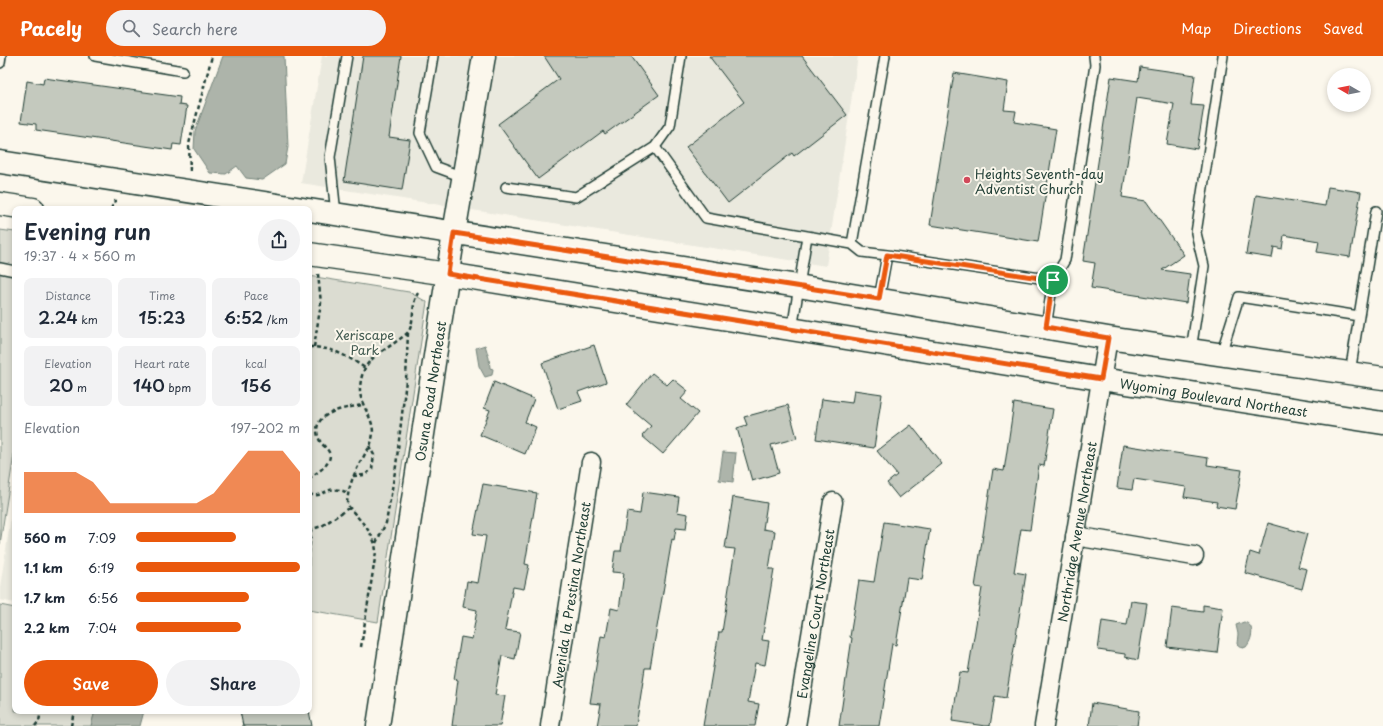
<!DOCTYPE html>
<meta charset="utf-8">
<style>
body{margin:0;font-family:"Playpen Sans",sans-serif;background:#f2f2f3;color:#1f2937;height:100vh;display:flex;flex-direction:column;font-size:15px;white-space:nowrap}
*{box-sizing:border-box;margin:0}
p{font-size:13px;color:#747a83}
.icon{flex:none;width:22px;height:22px;fill:none;stroke:currentColor;stroke-width:2;stroke-linecap:round;stroke-linejoin:round}
.map{position:relative;flex:1;overflow:hidden}
.side{position:absolute;left:12px;top:150px;width:300px;height:508px;display:flex;flex-direction:column;background:#fff;border-radius:8px;box-shadow:0 2px 6px #0003}
.side>*{flex:none}
.needle{width:26px;rotate:279deg}
.fabs{position:absolute;left:1327px;top:12px;display:grid;gap:8px}
.fabs a{display:grid;place-items:center;width:44px;height:44px;border-radius:50%;background:#fff;box-shadow:0 2px 6px #0003;font-size:20px}
.pin{position:absolute;display:grid;place-items:center;width:34px;height:34px;color:#fff;margin:-17px;border:2px solid #fff;border-radius:50%;box-shadow:0 1px 4px #0007}
.round{display:grid;place-items:center;flex:none;width:42px;height:42px;border-radius:21px;background:#f2f2f3}
.summary{display:flex;align-items:center;justify-content:space-between;height:68px;padding:0 12px}
h1{font-size:22px;font-weight:600;line-height:30px}
.metrics{display:grid;grid-template-columns:repeat(3,1fr);gap:6px;height:68px;padding:4px 12px}
.metrics div{display:grid;align-content:center;border-radius:8px;background:#f2f2f3;text-align:center}
.metrics b{font-size:17px;font-weight:600}
.metrics small{font-size:11px;font-weight:400}
.metrics p{font-size:11px}
.chart{height:112px;padding:8px 12px}
.chart p{display:flex;justify-content:space-between}
.chart svg{width:100%;height:72px;margin-top:4px;fill:#ea580c;opacity:.7}
.button{display:flex;gap:8px;margin-top:auto;padding:8px 12px}
.button a{flex:1;height:46px;border-radius:24px;background:#ea580c;color:#fff;font-size:16px;font-weight:600;line-height:46px;text-align:center}
.button a+a{background:#f2f2f3;color:#1f2937}
ul{padding:0 12px;list-style:none;font-size:13px}
li{display:grid;grid-template-columns:64px 48px 1fr;align-items:center;height:30px}
li i{height:10px;border-radius:5px;background:#ea580c}
header{display:flex;align-items:center;gap:24px;box-sizing:border-box;height:56px;padding:0 20px;background:#ea580c;color:#fff}
header strong{font-size:19px}
nav{display:flex;gap:22px;margin-inline-start:auto;font-size:14px}
.search{width:280px;height:36px;background:#f2f2f3;display:flex;align-items:center;gap:10px;box-sizing:border-box;padding:0 14px;border-radius:22px;color:#747a83;font-size:15px}
.map>svg:first-child{display:block}
.built{fill:#eae9de}
.green{fill:#dbdcd1;stroke:#7d8c82}
.water{fill:#adb4aa;stroke:#74847b}
.building{fill:#c4c9be;stroke:#1f3d34}
.lines{fill:none;stroke-linecap:round;stroke-linejoin:round}
.service-casing{stroke:#1f3d34;stroke-width:12}
.minor-casing{stroke:#1f3d34;stroke-width:21}
.tertiary-casing{stroke:#1f3d34;stroke-width:25}
.secondary-casing{stroke:#1f3d34;stroke-width:25}
.path{stroke:#1f3d34;stroke-width:2.5;stroke-dasharray:4 3;stroke-linecap:butt}
.service{stroke:#fbf7ec;stroke-width:9}
.minor{stroke:#fbf7ec;stroke-width:18}
.tertiary{stroke:#fbf7ec;stroke-width:22}
.secondary{stroke:#fbf7ec;stroke-width:22}
.route-casing{stroke:#fff;stroke-width:8}
.route{stroke:#ea580c;stroke-width:5}
.poi-dot{fill:#d1495b;stroke:#fbf7ec;stroke-width:1.5}
.labels{text-anchor:middle;dominant-baseline:central;stroke-width:4;stroke-linejoin:round;paint-order:stroke}
.poi-label{font-size:13px;fill:#1f3d34;stroke:#fbf7ec;text-anchor:start}
.park-label{font-size:13px;fill:#455d53;stroke:#fbf7ec}
.street-label{font-size:13px;fill:#1f3d34;stroke:#fbf7ec}
</style>
<header>
<strong>Pacely</strong>
<div class="search"><svg class="icon" aria-label="search" viewBox="0 0 24 24"><circle cx="10" cy="10" r="6"/><path d="M15 15l6 6"/></svg>Search here</div>
<nav><a>Map</a><a>Directions</a><a>Saved</a></nav>
</header>
<div class="map">
<svg width="1383" height="670" viewBox="0 0 1383 670">
<rect width="100%" height="100%" fill="#fbf7ec"/>
<filter id="ink" filterUnits="userSpaceOnUse"><feTurbulence type="fractalNoise" baseFrequency=".025" numOctaves="2"/><feDisplacementMap in="SourceGraphic" scale="8" xChannelSelector="R" yChannelSelector="G"/><feConvolveMatrix kernelMatrix="1 2 1 2 8 2 1 2 1" color-interpolation-filters="sRGB"/></filter>
<g filter="url(#ink)">
<path class="built" d="M 322,0 L 858,0 L 826,210 L 301,127 Z
M 15,436 L 15,547 L 0,544 L 0,531 Z"/>
<path class="green" d="M 0,174 L 15,176 L 15,392 L 0,488 Z
M 309,220 L 409,236 L 427,246 L 378,566 L 309,554 Z
M 0,549 L 15,552 L 15,655 L 95,655 L 91,670 L 0,670 Z"/>
<path class="water" d="M 223,0 L 284,0 L 288,91 L 285,108 L 262,124 L 246,122 L 237,110 L 226,118 L 210,117 L 194,93 L 195,75 Z
M 485,289 L 489,302 L 490,312 L 493,313 L 492,319 L 485,321 L 479,310 L 476,292 Z
M 723,396 L 736,397 L 733,426 L 719,424 Z
M 1244,566 C 1256,569 1252,584 1246,591 L 1242,592 L 1237,588 L 1238,578 L 1236,569 Z
M 95,655 L 144,655 L 140,670 L 91,670 Z"/>
<path class="building" d="M 363,0 L 401,0 L 389,81 L 410,84 L 402,134 L 344,125 Z
M 544,0 L 631,0 L 659,39 L 605,78 L 603,75 L 538,123 L 498,68 L 559,23 Z
M 709,0 L 802,0 L 847,59 L 794,100 L 792,97 L 728,147 L 686,91 L 744,46 Z
M 1140,11 L 1195,19 L 1191,49 L 1204,50 L 1197,93 L 1167,88 L 1174,48 L 1137,42 L 1122,141 L 1146,145 L 1184,199 L 1162,214 L 1190,218 L 1186,247 L 1091,232 L 1095,207 L 1083,205 L 1111,21 L 1138,25 Z
M 954,17 L 1008,26 L 1004,54 L 1016,55 L 1014,66 L 1056,73 L 1038,186 L 930,169 Z
M 44,22 L 180,41 L 179,49 L 187,50 L 181,89 L 173,88 L 172,94 L 36,74 L 36,68 L 21,66 L 27,25 L 43,28 Z
M 1328,131 L 1361,136 L 1350,201 L 1317,196 L 1319,185 L 1284,179 L 1282,193 L 1274,191 L 1272,202 L 1246,198 L 1256,139 L 1325,150 Z
M 594,289 L 606,326 L 578,336 L 582,345 L 558,353 L 542,307 Z
M 652,317 L 667,329 L 673,323 L 688,335 L 681,343 L 698,357 L 663,398 L 642,380 L 651,370 L 626,349 Z
M 494,326 L 534,343 L 525,366 L 536,371 L 525,398 L 480,379 L 490,354 L 484,352 Z
M 854,334 L 882,338 L 874,392 L 816,383 L 822,343 L 852,347 Z
M 1014,347 L 1053,353 L 1044,410 L 1039,409 L 1030,474 L 1021,473 L 1014,516 L 1026,518 L 1006,642 L 995,640 L 990,670 L 985,670 L 952,665 L 960,616 L 968,617 L 982,532 L 975,531 L 993,413 L 1004,415 Z
M 788,349 L 797,382 L 771,389 L 779,417 L 752,425 L 737,372 L 747,369 L 744,361 Z
M 911,369 L 942,408 L 899,442 L 887,427 L 897,419 L 877,395 Z
M 1123,389 L 1208,402 L 1207,409 L 1242,414 L 1235,453 L 1216,450 L 1217,446 L 1184,441 L 1186,431 L 1134,423 L 1132,434 L 1117,432 Z
M 483,428 L 537,437 L 525,508 L 529,509 L 524,533 L 513,531 L 505,574 L 520,576 L 515,603 L 502,600 L 495,639 L 505,640 L 500,670 L 452,670 L 458,624 L 454,623 L 461,581 L 472,583 L 477,554 L 463,551 L 467,525 L 478,527 L 486,480 L 473,478 Z
M 643,436 L 679,441 L 677,456 L 688,458 L 686,473 L 676,472 L 674,484 L 672,483 L 650,612 L 645,612 L 636,670 L 597,670 L 601,648 L 590,647 L 601,580 L 606,581 L 611,552 L 619,554 L 624,517 L 612,516 L 615,495 L 621,495 L 627,456 L 640,458 Z
M 733,441 L 767,447 L 763,473 L 775,475 L 769,513 L 774,513 L 762,584 L 769,585 L 765,609 L 755,607 L 748,646 L 759,648 L 755,670 L 703,670 L 719,576 L 722,576 L 735,493 L 725,492 Z
M 884,466 L 930,473 L 922,524 L 907,522 L 896,589 L 892,588 L 879,670 L 839,670 L 852,582 L 850,581 L 859,524 L 874,526 Z
M 1268,467 L 1307,478 L 1298,511 L 1307,513 L 1302,533 L 1245,517 L 1250,496 L 1259,499 Z
M 1131,545 L 1147,547 L 1138,604 L 1125,601 L 1125,598 L 1098,594 L 1102,565 L 1127,569 Z
M 1203,549 L 1223,552 L 1217,597 L 1167,591 L 1172,552 L 1203,556 Z
M 1092,647 L 1139,655 L 1137,670 L 1089,670 Z
M 240,655 L 309,655 L 312,670 L 243,670 Z"/>
<g class="lines">
<defs>
<path id="service" d="M 95,0 L 183,15
M 433,0 L 420,77 L 436,111 L 463,121
M 681,0 L 670,70 L 655,91 L 706,162 L 852,188
M 0,7 L 1,0
M 506,131 L 576,141 L 655,91
M 336,158 L 330,101 L 347,0
M 887,199 L 1053,224
M 0,212 L 15,215
M 879,243 L 887,199 L 862,196 L 852,188 L 885,0
M 1359,260 L 1376,155
M 1046,271 L 1053,224 L 1065,204 L 1095,9 L 1094,0
M 792,274 L 807,180
M 1191,294 L 1204,210 L 1196,177 L 1223,0
M 1221,298 L 1239,241 L 1359,260 L 1350,317"/>
<g id="minor">
<path d="M 1075,480 L 1194,500"/>
<path id="s1" d="M 550,670 L 591,406"/>
<path id="s2" d="M 796,670 L 833,446"/>
<path id="s3" d="M 1044,670 L 1108,282"/>
</g>
<g id="tertiary">
<path id="s4" d="M 378,670 L 454,177 L 484,0"/>
</g>
<g id="secondary">
<path d="M 0,106 L 303,153"/>
<path d="M 0,148 L 33,153"/>
<path d="M 309,154 L 798,230 L 1108,282 L 1383,322"/>
<path id="s5" d="M 309,198 L 448,218 L 1101,323 L 1383,367"/>
</g>
</defs>
<use href="#service" class="service-casing"/>
<use href="#minor" class="minor-casing"/>
<use href="#tertiary" class="tertiary-casing"/>
<use href="#secondary" class="secondary-casing"/>
<path class="path" d="M 190,115 L 189,88 L 212,0
M 111,153 L 115,145 L 117,145
M 309,291 C 332,291 347,300 365,312
M 314,291 L 321,247 L 318,218
M 353,420 L 365,419 L 372,413 L 374,399 L 369,390
M 309,423 C 315,417 325,413 329,404 C 333,394 322,391 319,383 C 308,356 346,352 363,349
M 309,438 C 325,444 325,426 348,437
M 309,474 L 322,470 L 350,451
M 376,487 L 386,467 L 396,410 L 406,324 L 408,276
M 309,497 L 311,474
M 361,591 L 376,496 C 375,475 358,464 347,448 C 348,430 355,415 364,400 C 367,394 371,390 372,383 C 377,362 359,352 360,332 C 362,303 377,300 397,285 C 401,282 406,279 409,275 C 415,263 411,248 418,237
M 35,670 L 39,665 L 41,655
M 71,670 L 74,655"/>
<use href="#service" class="service"/>
<use href="#minor" class="minor"/>
<use href="#tertiary" class="tertiary"/>
<use href="#secondary" class="secondary"/>
</g>
</g>
<g class="lines" filter="url(#ink)">
<defs>
<path id="route" d="M 454,177 L 879,243 L 887,199 L 1053,224 L 1046,271 L 1108,282 L 1101,323 L 448,218 Z"/>
</defs>
<use href="#route" class="route-casing"/>
<use href="#route" class="route"/>
</g>
<circle class="poi-dot" cx="967" cy="124" r="4"/>
<g class="labels">
<g class="poi-label">
<text x="975" y="117">Heights Seventh-day<tspan x="975" dy="15">Adventist Church</tspan></text>
</g>
<g class="park-label">
<text x="365" y="278">Xeriscape<tspan x="365" dy="15">Park</tspan></text>
</g>
<g class="street-label">
<text stroke="none"><textPath href="#s4" startOffset="339">Osuna Road Northeast</textPath></text>
<text stroke="none"><textPath href="#s5" startOffset="916">Wyoming Boulevard Northeast</textPath></text>
<text stroke="none"><textPath href="#s3" startOffset="197">Northridge Avenue Northeast</textPath></text>
<text stroke="none"><textPath href="#s1" startOffset="133">Avenida la Prestina Northeast</textPath></text>
<text stroke="none"><textPath href="#s2" startOffset="114">Evangeline Court Northeast</textPath></text>
</g>
</g>
</svg>
<div class="fabs">
<a><svg class="needle" viewBox="-14 -14 28 28"><path d="M0-13l5 13h-10z" fill="#e53935"/><path d="M0 13l5-13h-10z" fill="#747a83"/></svg></a>
</div>
<div class="pin" style="left:1053px;top:224px;background:#1e9e55"><svg class="icon" aria-label="arrive" viewBox="0 0 24 24"><path d="M6 21V4h12l-3 4 3 4H6"/></svg></div>
<section class="side">
<div class="summary"><div><h1>Evening run</h1><p>19:37 · 4 × 560 m</p></div><a class="round"><svg class="icon" aria-label="share" viewBox="0 0 24 24"><path d="M12 15V3M7 8l5-5 5 5M5 13v7h14v-7"/></svg></a></div>
<div class="metrics">
<div><p>Distance</p><b>2.24<small> km</small></b></div>
<div><p>Time</p><b>15:23</b></div>
<div><p>Pace</p><b>6:52<small> /km</small></b></div>
</div>
<div class="metrics">
<div><p>Elevation</p><b>20<small> m</small></b></div>
<div><p>Heart rate</p><b>140<small> bpm</small></b></div>
<div><p>kcal</p><b>156</b></div>
</div>
<div class="chart"><p><span>Elevation</span>197–202 m</p>
<svg viewBox="0 0 160 44" preserveAspectRatio="none"><path d="M0 44V19L10 19L20 19L30 19L40 25L50 38L60 38L70 38L80 38L90 38L100 38L110 32L120 19L130 6L140 6L150 6L160 19V44z"/></svg>
</div>
<ul>
<li><b>560 m</b>7:09<i style="width:61%"></i></li>
<li><b>1.1 km</b>6:19<i style="width:100%"></i></li>
<li><b>1.7 km</b>6:56<i style="width:69%"></i></li>
<li><b>2.2 km</b>7:04<i style="width:64%"></i></li>
</ul>
<div class="button"><a>Save</a><a>Share</a></div>
</section>
</div>
